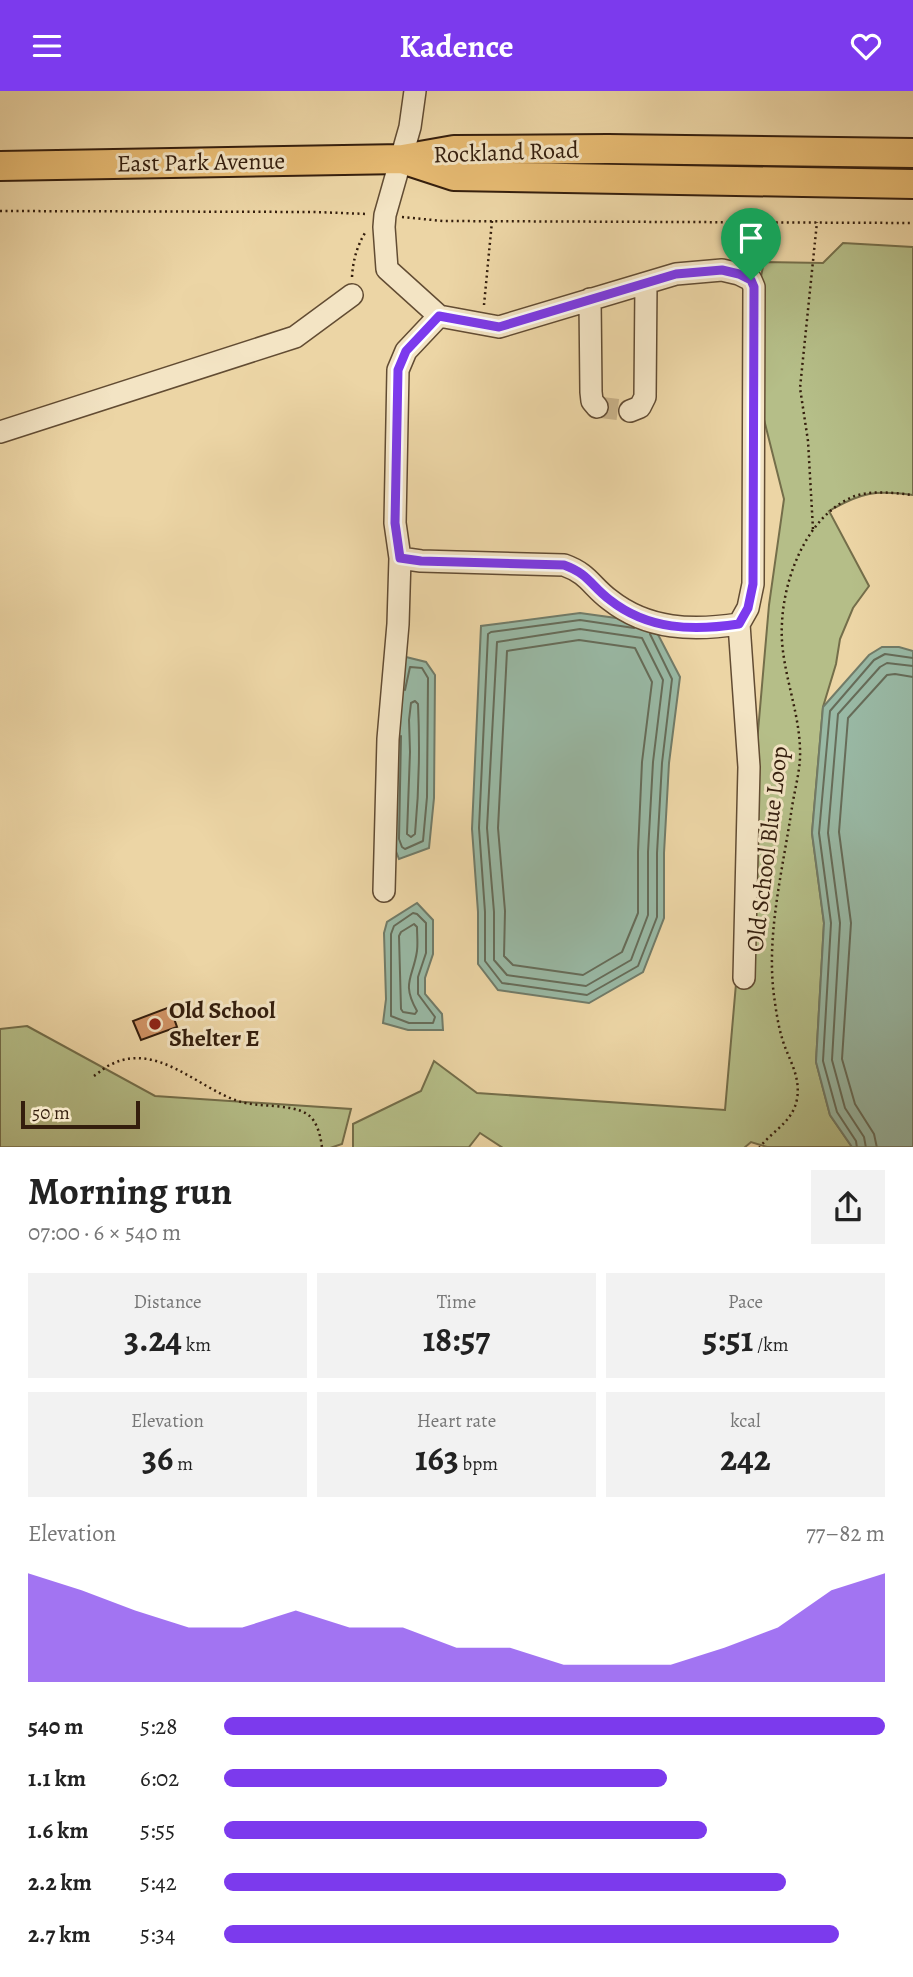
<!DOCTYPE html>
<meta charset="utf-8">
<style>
body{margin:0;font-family:Alegreya,serif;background:#f2f2f2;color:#222;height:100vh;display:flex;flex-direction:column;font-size:26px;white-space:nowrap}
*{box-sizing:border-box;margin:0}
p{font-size:23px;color:#767676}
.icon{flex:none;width:38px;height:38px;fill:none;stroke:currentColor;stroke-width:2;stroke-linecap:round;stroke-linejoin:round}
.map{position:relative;height:1056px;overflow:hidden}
.details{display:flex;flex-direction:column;background:#fff;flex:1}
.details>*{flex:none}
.scale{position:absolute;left:21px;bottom:18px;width:119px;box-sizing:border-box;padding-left:7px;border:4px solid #341e0d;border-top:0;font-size:19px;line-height:24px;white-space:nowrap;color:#341e0d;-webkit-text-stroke:5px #f3e4c4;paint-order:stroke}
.pin{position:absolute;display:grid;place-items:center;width:60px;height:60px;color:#fff;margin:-72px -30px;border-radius:50% 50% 50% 0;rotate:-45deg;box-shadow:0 0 7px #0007}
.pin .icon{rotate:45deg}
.round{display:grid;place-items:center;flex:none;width:74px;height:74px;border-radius:0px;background:#f2f2f2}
.head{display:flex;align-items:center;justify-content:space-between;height:119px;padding:0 28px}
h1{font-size:38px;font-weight:600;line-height:52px}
.figures{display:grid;grid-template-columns:repeat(3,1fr);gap:10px;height:119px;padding:7px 28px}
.figures div{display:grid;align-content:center;border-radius:0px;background:#f2f2f2;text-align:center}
.figures b{font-size:35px;font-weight:600}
.figures small{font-size:19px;font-weight:400}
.figures p{font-size:19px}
.chart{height:196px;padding:14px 28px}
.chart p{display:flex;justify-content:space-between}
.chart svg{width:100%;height:126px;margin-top:7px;fill:#7c3aed;opacity:.7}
ul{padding:0 28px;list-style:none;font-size:23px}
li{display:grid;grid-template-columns:112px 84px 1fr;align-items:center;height:52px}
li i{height:18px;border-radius:9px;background:#7c3aed}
header{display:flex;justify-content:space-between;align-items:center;height:91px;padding:0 28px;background:#7c3aed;color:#fff;font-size:32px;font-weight:600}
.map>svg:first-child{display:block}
.green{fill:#b5be88;stroke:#746e4a;stroke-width:2}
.water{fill:#99b9a5;stroke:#717b68;stroke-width:2}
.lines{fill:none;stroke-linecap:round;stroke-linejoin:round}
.shore{stroke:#666c59;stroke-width:2}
.building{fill:#d19466;stroke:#341e0d;stroke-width:2}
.minor-tunnel{stroke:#c7b087;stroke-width:21;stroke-dasharray:21 10;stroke-linecap:butt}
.minor-casing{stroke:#624c33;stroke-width:24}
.major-casing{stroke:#341e0d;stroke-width:32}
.path{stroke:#341e0d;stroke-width:2.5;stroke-dasharray:2 3.5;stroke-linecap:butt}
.minor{stroke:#f3e4c4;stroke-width:21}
.major{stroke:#e6ba72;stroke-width:28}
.route-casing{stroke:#fff;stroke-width:14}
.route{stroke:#7c3aed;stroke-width:9}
.poi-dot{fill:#8f2418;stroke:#f3e4c4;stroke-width:2.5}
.labels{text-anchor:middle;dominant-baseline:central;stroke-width:6;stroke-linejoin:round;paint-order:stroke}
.street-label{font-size:24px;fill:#341e0d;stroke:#f3e4c4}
.poi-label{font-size:24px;font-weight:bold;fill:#341e0d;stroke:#f3e4c4;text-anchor:start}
</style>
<header><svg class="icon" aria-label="menu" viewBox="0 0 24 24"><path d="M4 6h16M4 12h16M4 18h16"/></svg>Kadence<svg class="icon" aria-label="heart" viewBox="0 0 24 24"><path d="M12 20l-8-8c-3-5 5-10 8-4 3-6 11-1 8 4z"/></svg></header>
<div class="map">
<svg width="913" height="1057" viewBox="0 0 913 1057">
<rect width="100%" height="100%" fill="#ecd5a5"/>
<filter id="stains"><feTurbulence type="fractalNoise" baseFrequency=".00286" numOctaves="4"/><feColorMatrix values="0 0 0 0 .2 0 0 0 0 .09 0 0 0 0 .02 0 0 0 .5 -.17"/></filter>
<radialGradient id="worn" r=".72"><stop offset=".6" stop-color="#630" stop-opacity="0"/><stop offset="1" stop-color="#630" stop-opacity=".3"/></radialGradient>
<path class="green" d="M 843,152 L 913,156 L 913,404 C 875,399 862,401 829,420 L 869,495 L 853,517 L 840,548 L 836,573 L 823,616 L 812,742 L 824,832 L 816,971 L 830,1024 L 852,1056 L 767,1056 L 751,1051 L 744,1057 L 503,1057 L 480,1042 L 469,1056 L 353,1057 L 353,1033 L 421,1000 L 434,970 L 477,1002 L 725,1019 L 769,514 L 784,408 L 746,257 L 764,171 L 823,172 Z
M 27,935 L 155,1005 L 351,1018 L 342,1053 L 330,1057 L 0,1056 L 0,938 Z"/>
<path class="water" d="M 580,522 L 652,532 L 680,586 L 669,672 L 664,762 L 664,827 L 643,881 L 589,912 L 498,899 L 478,873 L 478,821 L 472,738 L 481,535 Z
M 882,556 L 899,556 L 913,560 L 913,1056 L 852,1056 L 830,1024 L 816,971 L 824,832 L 812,742 L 823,616 L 869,564 Z
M 406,566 L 426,571 L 435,584 L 434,707 L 429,757 L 399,768 L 392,750 L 400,585 Z
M 417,812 L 433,829 L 433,863 L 425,887 L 425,903 L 442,923 L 443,939 L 408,939 L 383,932 L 386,908 L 384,842 L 387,831 Z"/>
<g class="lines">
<path class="shore" d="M 634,537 L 580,529 L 491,541 L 488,543 L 479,737 L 485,821 L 485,870 L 502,892 L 587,904 L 638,875 L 657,826 L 657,762 L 662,672 L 672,588 L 650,543
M 580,538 L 642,547 L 663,589 L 653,671 L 648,761 L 648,824 L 631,869 L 586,895 L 507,884 L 494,869 L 494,821 L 487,737 L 497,551 Z
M 579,549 L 635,557 L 652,591 L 642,671 L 638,761 L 638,822 L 622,861 L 583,884 L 513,874 L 504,865 L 505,820 L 498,737 L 507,560 Z
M 415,610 L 418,613 C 420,657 419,700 415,743 L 411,746 L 407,743 L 410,661 L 409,629 L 411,612 Z
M 401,645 L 399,748 L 402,756 L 405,758 L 423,750 L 427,706 L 428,587 L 422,577 L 410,576 L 405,599
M 413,822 L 417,823 L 426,832 L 426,862 L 418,886 L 418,903 L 435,926 L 433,932 L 409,932 L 391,925 L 391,843 L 394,835 Z
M 414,833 L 417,836 C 417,844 418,852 417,860 C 413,887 401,892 417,920 L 415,923 L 403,921 L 401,918 L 399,845 L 401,841 Z
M 857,1057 L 856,1050 L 837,1021 L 823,970 L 831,832 L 819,742 L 830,620 L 874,569 L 885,563 L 913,567
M 866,1057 L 864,1046 L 845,1017 L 832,969 L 840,832 L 828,742 L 838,623 L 880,576 L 887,572 L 913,575
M 877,1057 L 874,1043 L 855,1013 L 842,968 L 851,832 L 839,741 L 848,627 L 887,584 L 895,583 L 913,586"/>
</g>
<path class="building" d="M 170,916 L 177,936 L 141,949 L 133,930 Z"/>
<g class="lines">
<path class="minor-tunnel" d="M 597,316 L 630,320"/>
<defs>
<path id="minor" d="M 415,0 L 410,36 L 385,124 L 384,136 L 387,178 L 439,225 L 499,236 L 676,183 L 722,179 L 739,183 L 751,189 L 754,196 L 753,493 L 748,517 L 739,533 L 749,676 L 744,887
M 590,208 L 591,301 L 592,310 L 597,316
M 630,320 L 640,316 L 645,306 L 646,193
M 0,341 L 295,246 L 352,204
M 400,467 L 421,470 L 564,474 C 589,483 591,495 610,509 C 648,539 693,540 739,533
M 384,800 L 388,648 L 398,533 L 400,467 L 395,432 L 398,279 L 406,260 L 439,225"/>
<path id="major" d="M 405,69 L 454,85 L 913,93
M 0,75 L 403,68 L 454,59 L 608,58 L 913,62"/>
</defs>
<use href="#minor" class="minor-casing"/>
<use href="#major" class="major-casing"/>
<path class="path" d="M 0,120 L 315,121 L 368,123
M 402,126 L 443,130 L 913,132
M 352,186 C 353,169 357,155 366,140
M 484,214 L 492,130
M 813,438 L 808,350 L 800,297 L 817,131
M 94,985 C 100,981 106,975 112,973 C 157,951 198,997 238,1010 C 258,1017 290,1012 307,1023 C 317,1029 321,1046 322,1057
M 759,1057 C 772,1040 793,1031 797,1008 C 801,984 788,968 782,947 C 778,934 776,919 774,905 C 766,843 783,778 792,716 C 795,697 801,677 800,658 C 799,616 779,574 782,532 C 784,485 808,423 855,405 C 873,399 895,402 913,404"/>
<use href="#minor" class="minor"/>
<use href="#major" class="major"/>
</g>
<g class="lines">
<defs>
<path id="route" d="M 722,179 L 739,183 L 751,189 L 754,196 L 753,493 L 748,517 L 739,533 C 693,540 648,539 610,509 C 591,495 589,483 564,474 L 421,470 L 400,467 L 395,432 L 398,279 L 406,260 L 439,225 L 499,236 L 676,183 Z"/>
</defs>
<use href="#route" class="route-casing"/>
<use href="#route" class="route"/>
</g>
<circle class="poi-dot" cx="155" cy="933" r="7"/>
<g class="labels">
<g class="street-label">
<text transform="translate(506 61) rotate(-2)">Rockland Road</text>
<text transform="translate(201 71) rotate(-1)">East Park Avenue</text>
<text transform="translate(767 758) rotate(-83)">Old School Blue Loop</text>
</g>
<g class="poi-label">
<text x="169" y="919">Old School<tspan x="169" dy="28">Shelter E</tspan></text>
</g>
</g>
<rect width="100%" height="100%" filter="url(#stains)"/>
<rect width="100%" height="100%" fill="url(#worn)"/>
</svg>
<div class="scale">50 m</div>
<div class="pin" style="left:751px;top:189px;background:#1e9e55"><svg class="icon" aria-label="arrive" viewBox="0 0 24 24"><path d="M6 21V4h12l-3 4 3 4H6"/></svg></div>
</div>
<section class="details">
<div class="head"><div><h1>Morning run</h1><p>07:00 · 6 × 540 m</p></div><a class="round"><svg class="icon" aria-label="share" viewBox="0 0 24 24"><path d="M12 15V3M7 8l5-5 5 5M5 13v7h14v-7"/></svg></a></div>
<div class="figures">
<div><p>Distance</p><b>3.24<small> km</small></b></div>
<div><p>Time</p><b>18:57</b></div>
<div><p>Pace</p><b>5:51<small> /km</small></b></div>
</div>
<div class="figures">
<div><p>Elevation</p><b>36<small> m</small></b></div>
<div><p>Heart rate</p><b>163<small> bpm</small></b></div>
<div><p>kcal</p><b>242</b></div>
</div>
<div class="chart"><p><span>Elevation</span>77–82 m</p>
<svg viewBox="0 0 160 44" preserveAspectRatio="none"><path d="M0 44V6L10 12L20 19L30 25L40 25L50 19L60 25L70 25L80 32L90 32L100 38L110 38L120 38L130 32L140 25L150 12L160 6V44z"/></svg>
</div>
<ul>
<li><b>540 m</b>5:28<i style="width:100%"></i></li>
<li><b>1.1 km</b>6:02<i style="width:67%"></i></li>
<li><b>1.6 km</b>5:55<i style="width:73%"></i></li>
<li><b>2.2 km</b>5:42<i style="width:85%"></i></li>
<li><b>2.7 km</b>5:34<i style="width:93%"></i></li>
</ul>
</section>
